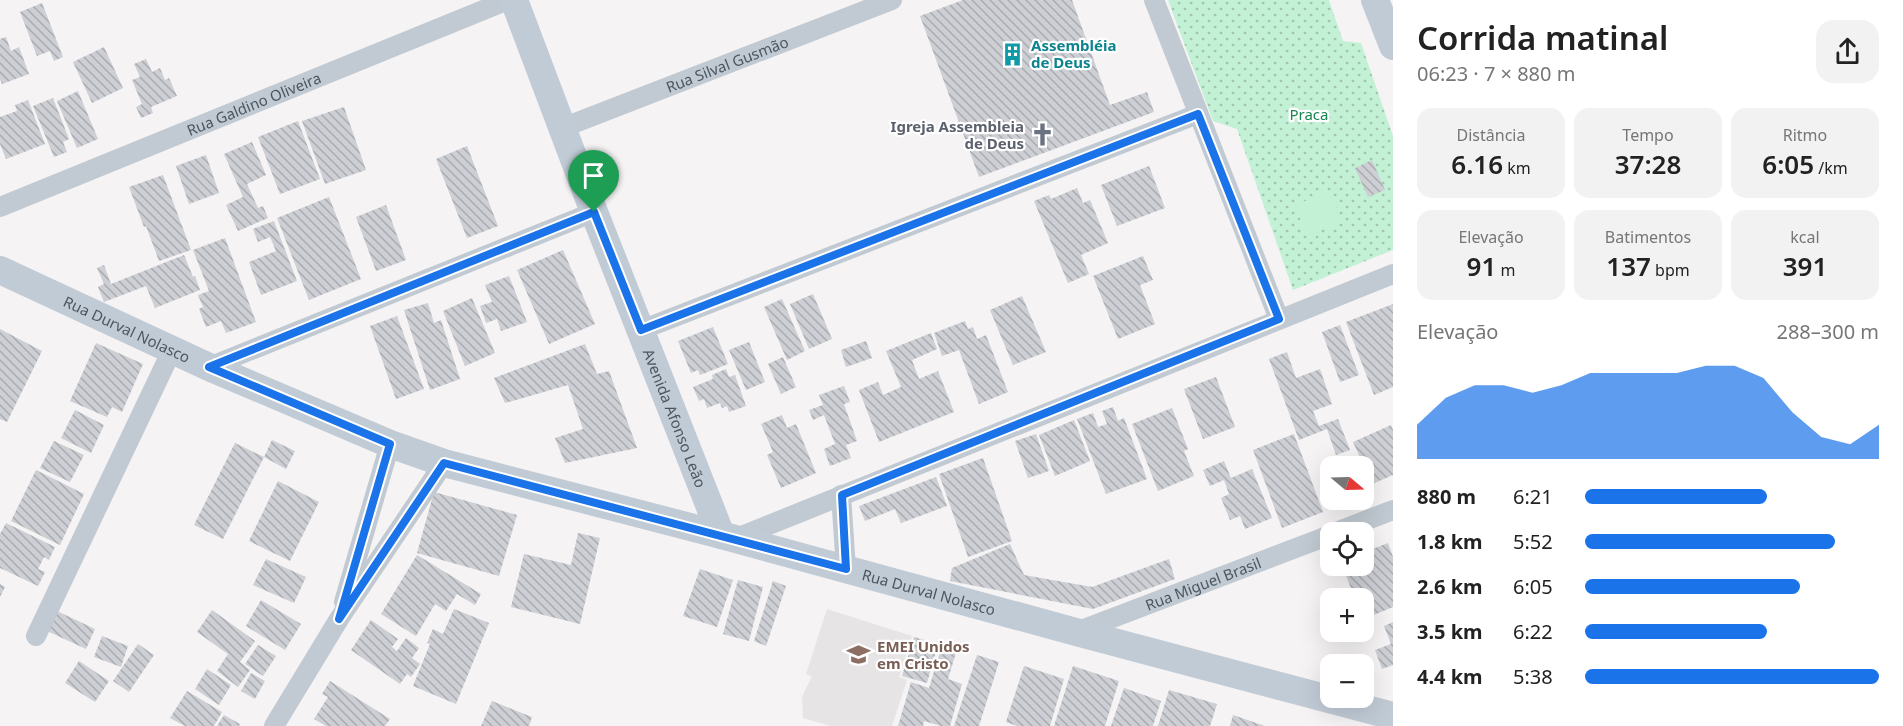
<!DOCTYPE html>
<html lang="pt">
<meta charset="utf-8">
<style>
body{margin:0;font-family:"Noto Sans",sans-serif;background:#f2f2f2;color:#222;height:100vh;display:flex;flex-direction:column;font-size:22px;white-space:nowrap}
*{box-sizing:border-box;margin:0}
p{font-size:20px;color:#767676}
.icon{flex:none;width:33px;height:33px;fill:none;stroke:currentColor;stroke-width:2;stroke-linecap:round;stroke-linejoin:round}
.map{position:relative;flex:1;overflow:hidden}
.details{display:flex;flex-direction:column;background:#fff;width:510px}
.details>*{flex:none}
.needle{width:39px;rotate:109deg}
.fabs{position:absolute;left:1320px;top:456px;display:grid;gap:12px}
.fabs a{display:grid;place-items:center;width:54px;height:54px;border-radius:12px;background:#fff;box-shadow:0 6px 24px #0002;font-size:30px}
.pin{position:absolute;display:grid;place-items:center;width:51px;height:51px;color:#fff;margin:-62px -26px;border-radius:50% 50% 50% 0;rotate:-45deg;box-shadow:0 0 6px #0007}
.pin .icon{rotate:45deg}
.round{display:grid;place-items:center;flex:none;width:63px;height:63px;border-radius:18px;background:#f2f2f2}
.head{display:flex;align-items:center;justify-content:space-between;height:102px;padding:0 24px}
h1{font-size:33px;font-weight:600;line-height:45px}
.figures{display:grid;grid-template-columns:repeat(3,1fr);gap:9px;height:102px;padding:6px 24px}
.figures div{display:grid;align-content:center;border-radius:15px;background:#f2f2f2;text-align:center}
.figures b{font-size:26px;font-weight:600}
.figures small{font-size:16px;font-weight:400}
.figures p{font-size:16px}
.chart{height:168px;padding:12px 24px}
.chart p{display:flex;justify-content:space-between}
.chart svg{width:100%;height:108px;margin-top:6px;fill:#1a73e8;opacity:.7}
ul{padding:0 24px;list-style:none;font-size:20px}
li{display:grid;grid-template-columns:96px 72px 1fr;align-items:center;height:45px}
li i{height:15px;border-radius:8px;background:#1a73e8}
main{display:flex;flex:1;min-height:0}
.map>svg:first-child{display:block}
.education{fill:#e6e4e5}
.grass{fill:url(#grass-dots)}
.garden{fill:#c3f1d5}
.building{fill:url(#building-back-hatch)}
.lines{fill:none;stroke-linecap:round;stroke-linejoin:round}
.street{stroke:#c1cad2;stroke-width:20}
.secondary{stroke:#c1cbd6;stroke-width:28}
.route-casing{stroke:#fff;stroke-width:12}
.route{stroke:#1a73e8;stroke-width:8}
.labels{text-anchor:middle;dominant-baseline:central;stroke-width:4.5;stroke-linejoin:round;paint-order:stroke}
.culture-label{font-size:15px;font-weight:bold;fill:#0d838f;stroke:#fff;text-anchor:start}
.street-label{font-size:15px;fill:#4a5661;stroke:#fff}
.park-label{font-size:15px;fill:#17864f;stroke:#fff}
.worship-label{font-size:15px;font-weight:bold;fill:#5b616d;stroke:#fff;text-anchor:end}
.education-label{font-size:15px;font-weight:bold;fill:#785e54;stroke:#fff;text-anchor:start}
</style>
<main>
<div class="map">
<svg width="1393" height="726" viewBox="0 0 1393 726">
<defs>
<pattern id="grass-dots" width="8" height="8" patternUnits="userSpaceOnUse" patternTransform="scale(1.5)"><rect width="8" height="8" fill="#c3f1d5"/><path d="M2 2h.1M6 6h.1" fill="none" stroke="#a0c6b0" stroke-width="1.8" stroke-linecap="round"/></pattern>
<pattern id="building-back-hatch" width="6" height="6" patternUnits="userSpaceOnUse" patternTransform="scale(1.5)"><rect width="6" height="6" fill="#cdcfd5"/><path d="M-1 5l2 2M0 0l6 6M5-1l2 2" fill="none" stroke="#a8abb0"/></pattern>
</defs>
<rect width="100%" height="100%" fill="#f5f3f3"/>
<path class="education" d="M 827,609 L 912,636 L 899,677 L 907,680 L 892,726 L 831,726 L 803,718 L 802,697 L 812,676 L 806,674 Z"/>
<path class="grass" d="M 1168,0 L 1329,0 L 1343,41 L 1361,43 L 1393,136 L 1393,250 L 1293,290 L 1237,129 L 1213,121 Z"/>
<path class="garden" d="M 1330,191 L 1342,222 L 1307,236 L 1295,205 Z"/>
<path class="building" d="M 963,0 L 1072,0 L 1110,105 L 1147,92 L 1154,112 L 979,177 L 920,16 Z
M 42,3 L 63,57 L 54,61 L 50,51 L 37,56 L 20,12 Z
M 6,37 L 11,51 L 19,47 L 29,74 L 2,84 L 0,79 L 0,39 Z
M 104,47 L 123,88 L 92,103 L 73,62 Z
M 146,59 L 152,72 L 160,68 L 165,80 L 169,78 L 177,96 L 151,107 L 153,113 L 141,118 L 136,107 L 142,104 L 132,80 L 140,77 L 134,64 Z
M 78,91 L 98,139 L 77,148 L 57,101 Z
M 53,98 L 69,139 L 63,142 L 67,152 L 54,157 L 33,106 Z
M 28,100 L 45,144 L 6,159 L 0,144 L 0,117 L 17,111 L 15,105 Z
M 344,107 L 366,170 L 325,184 L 302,121 Z
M 298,121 L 320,179 L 280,194 L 258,137 Z
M 252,142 L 266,175 L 247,184 L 258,208 L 263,206 L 268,218 L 238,231 L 226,205 L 243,197 L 224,154 Z
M 467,146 L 498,226 L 467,238 L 436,159 Z
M 206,155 L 219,193 L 189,204 L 176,166 Z
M 1372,160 L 1385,190 L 1368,197 L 1355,168 Z
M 1149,166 L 1165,208 L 1117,226 L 1101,185 Z
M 163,175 L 191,250 L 159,261 L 146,226 L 144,227 L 129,187 Z
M 1077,188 L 1083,203 L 1090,200 L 1108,243 L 1081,255 L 1089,274 L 1068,283 L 1034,201 L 1049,195 L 1051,199 Z
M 329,197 L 361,279 L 309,300 L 277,218 Z
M 386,205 L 406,260 L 376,271 L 356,217 Z
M 274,221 L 297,281 L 261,295 L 249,262 L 276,251 L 270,237 L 258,242 L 253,229 Z
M 225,238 L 256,322 L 226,333 L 221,321 L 206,327 L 199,309 L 203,307 L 198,295 L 209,291 L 193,250 Z
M 563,250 L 595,324 L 549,344 L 517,270 Z
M 184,255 L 193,277 L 195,276 L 200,290 L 155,308 L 146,286 L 104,302 L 98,287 L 104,284 L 97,268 L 104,265 L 111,284 Z
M 1143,256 L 1153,280 L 1140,285 L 1155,324 L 1118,339 L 1093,276 Z
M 509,276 L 527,322 L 501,331 L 497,319 L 486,323 L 480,306 L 492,302 L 485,285 Z
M 813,294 L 832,339 L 809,349 L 790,304 Z
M 1022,296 L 1046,352 L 1013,365 L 990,310 Z
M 472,298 L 495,353 L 465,366 L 443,311 Z
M 782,299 L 805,351 L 787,360 L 764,307 Z
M 428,303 L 434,323 L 441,320 L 460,379 L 430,390 L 404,310 Z
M 1393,304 L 1393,387 L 1374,395 L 1346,322 Z
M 397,316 L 424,389 L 396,399 L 370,326 Z
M 965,321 L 968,329 L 973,327 L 977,339 L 986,335 L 1008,392 L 979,404 L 959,350 L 942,356 L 934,333 Z
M 1340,325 L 1359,375 L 1340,382 L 1322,332 Z
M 713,327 L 728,364 L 700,375 L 698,370 L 691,373 L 678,341 Z
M 0,329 L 42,351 L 7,422 L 0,419 Z
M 931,333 L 937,349 L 912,360 L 919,379 L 938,371 L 954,412 L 879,442 L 859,390 L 878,382 L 883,395 L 901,387 L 886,351 Z
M 866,341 L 872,358 L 846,367 L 841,350 Z
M 749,342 L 765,382 L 746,390 L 729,350 Z
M 96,343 L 143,364 L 122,412 L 112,407 L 107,417 L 70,401 Z
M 585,344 L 597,374 L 609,371 L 637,448 L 565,463 L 555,438 L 583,429 L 568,385 L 505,403 L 494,378 Z
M 1287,352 L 1296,378 L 1320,369 L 1332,404 L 1313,411 L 1319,426 L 1338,419 L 1350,450 L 1336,455 L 1327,429 L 1299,440 L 1269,359 Z
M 783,357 L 796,387 L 781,394 L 768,364 Z
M 726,369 L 729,377 L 735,375 L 746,406 L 729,412 L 727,406 L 722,408 L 720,403 L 707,408 L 704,399 L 699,401 L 693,387 L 713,379 L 712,375 Z
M 1216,377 L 1235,427 L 1203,439 L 1184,389 Z
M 844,386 L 850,402 L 844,404 L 857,441 L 846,445 L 851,458 L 830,466 L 824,449 L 835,444 L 824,415 L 813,420 L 809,410 L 823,405 L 819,395 Z
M 1113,407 L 1118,421 L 1124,418 L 1147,479 L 1106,494 L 1077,419 L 1093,413 L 1098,427 L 1107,424 L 1102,411 Z
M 1172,408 L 1188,449 L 1184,451 L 1194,476 L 1158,491 L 1132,424 Z
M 75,410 L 104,425 L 91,453 L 61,438 Z
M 782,415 L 787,428 L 796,424 L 816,473 L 781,488 L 767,455 L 773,452 L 761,424 Z
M 1074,420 L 1090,461 L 1055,476 L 1039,435 Z
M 1391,425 L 1393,430 L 1393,475 L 1372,484 L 1353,442 Z
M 1036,434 L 1049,471 L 1028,478 L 1015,441 Z
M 1294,434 L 1323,512 L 1282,528 L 1253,450 Z
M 272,440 L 295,451 L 286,469 L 264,457 Z
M 54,441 L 84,455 L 70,482 L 40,468 Z
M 235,443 L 264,457 L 223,539 L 194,525 Z
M 983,458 L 1012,541 L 968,557 L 939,474 Z
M 1224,461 L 1231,478 L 1252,469 L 1272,518 L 1245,529 L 1240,516 L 1230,520 L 1221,498 L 1229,494 L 1224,480 L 1210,486 L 1203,470 Z
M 36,470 L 84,494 L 60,545 L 11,521 Z
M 936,477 L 947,506 L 901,523 L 895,509 L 865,521 L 859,506 Z
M 278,481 L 319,502 L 290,561 L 249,541 Z
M 434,492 L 517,515 L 499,576 L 417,553 Z
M 6,523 L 55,547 L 49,560 L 44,557 L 38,569 L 45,572 L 38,586 L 0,568 L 0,534 Z
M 578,533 L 600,538 L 580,624 L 511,607 L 524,554 L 571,565 Z
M 1388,543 L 1393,557 L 1393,607 L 1364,619 L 1364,598 L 1355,598 L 1342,566 L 1364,566 L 1364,545 L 1368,544 L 1370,550 Z
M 1010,544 L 1024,575 L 1092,587 L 1169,559 L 1175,579 L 1093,609 L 950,581 L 952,568 Z
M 417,555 L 481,594 L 475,605 L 457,594 L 446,611 L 435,604 L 416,636 L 381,614 Z
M 266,559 L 306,577 L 294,603 L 253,585 Z
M 700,569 L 733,580 L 717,627 L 683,616 Z
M 738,580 L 763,587 L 749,641 L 723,634 Z
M 773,581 L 786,586 L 766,646 L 754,641 Z
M 0,584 L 5,587 L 0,597 Z
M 261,600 L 301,624 L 285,650 L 246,626 Z
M 454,609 L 489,623 L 456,704 L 413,686 L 430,644 L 427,643 L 433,629 L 443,634 Z
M 212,610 L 255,641 L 240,662 L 250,670 L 238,687 L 217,671 L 228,654 L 197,632 Z
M 57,611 L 95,629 L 86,649 L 47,631 Z
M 371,620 L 398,639 L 392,647 L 397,651 L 406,638 L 419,648 L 412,658 L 420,664 L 411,677 L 407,674 L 400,684 L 351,650 Z
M 1393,622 L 1393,665 L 1382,669 L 1375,650 L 1391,644 L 1384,626 Z
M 102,636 L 128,646 L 121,667 L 94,657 Z
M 914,637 L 938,644 L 927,683 L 902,676 Z
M 943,642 L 958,646 L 948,679 L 962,684 L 950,726 L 941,726 L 924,721 L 923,726 L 898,726 L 911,682 L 929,688 Z
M 138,644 L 154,655 L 129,692 L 113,681 Z
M 258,645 L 276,656 L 263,676 L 245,664 Z
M 977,655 L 999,662 L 979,726 L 954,726 Z
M 79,661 L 109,681 L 95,702 L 65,683 Z
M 1024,666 L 1064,679 L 1050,726 L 1017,726 L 1006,722 Z
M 1073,666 L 1119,681 L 1105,726 L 1054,726 Z
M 207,669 L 231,685 L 219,705 L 195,689 Z
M 251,673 L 265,681 L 255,699 L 241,691 Z
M 330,681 L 390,719 L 385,726 L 326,726 L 314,719 L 328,697 L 322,694 Z
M 1124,688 L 1161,701 L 1153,726 L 1111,726 Z
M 1169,690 L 1217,704 L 1210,726 L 1158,726 Z
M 187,691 L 222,712 L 214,726 L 185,726 L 170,718 Z
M 492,701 L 532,717 L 529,726 L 481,726 Z
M 224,715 L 240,724 L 239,726 L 217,726 Z
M 1233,715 L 1265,726 L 1230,726 Z"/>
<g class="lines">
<g class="street">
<path d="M 1154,0 L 1279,319"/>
<path id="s1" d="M 562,128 L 892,0"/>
<path id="s2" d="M 0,207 L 508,0"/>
<path d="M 641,330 L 1198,114"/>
<path d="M 209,367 L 594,212"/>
<path d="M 841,495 L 846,569"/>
<path d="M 1336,532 L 1393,510"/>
<path d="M 734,539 L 1393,274"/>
<path d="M 344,602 L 390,444"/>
<path id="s3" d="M 1076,632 L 1330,535"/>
<path d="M 36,636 L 172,350"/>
<path d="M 274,726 L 339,619 L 444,463"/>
</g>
<g class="secondary">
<path id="s4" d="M 514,0 L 594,212 L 721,535"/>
<path d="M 1375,0 L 1393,46"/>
<path id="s5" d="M 0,270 L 209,367 L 390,444 L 444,463 L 721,535 L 1076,632 L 1393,716"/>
</g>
</g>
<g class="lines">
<defs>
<path id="route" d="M 1198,114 L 1279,319 L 842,495 L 846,569 L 444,463 L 339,619 L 390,444 L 209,367 L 594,212 L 641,330 Z"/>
</defs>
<use href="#route" class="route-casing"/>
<use href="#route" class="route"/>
</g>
<defs>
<symbol id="building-bare" viewBox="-9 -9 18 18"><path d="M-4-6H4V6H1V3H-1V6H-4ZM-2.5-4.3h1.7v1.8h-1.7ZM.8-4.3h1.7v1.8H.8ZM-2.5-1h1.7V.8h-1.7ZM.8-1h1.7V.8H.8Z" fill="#0f9aa8" stroke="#fff" stroke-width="2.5" paint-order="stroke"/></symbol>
<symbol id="church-bare" viewBox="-9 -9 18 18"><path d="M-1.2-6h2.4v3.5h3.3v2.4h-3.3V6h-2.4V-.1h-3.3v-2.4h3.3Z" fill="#6b7280" stroke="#fff" stroke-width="2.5" paint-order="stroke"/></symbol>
<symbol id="school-bare" viewBox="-9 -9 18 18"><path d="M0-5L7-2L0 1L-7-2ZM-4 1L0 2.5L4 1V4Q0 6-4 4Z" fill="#8d6e63" stroke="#fff" stroke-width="2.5" paint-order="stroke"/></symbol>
</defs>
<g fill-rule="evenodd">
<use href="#building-bare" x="996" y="38" width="33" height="33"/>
<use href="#church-bare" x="1026" y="118" width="33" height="33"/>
<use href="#school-bare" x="842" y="638" width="33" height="33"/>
</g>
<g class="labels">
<g class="culture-label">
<text x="1031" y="45">Assembléia<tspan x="1031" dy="17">de Deus</tspan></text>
</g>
<g class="street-label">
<text stroke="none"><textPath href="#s1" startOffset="177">Rua Silval Gusmão</textPath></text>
<text stroke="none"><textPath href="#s2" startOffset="274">Rua Galdino Oliveira</textPath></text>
<text stroke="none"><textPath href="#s5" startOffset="140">Rua Durval Nolasco</textPath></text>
<text stroke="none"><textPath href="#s4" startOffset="448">Avenida Afonso Leão</textPath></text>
<text stroke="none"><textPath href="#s3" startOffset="136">Rua Miguel Brasil</textPath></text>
<text stroke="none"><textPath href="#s5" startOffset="986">Rua Durval Nolasco</textPath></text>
</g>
<g class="park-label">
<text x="1309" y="114">Praca</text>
</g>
<g class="worship-label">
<text x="1024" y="126">Igreja Assembleia<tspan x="1024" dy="17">de Deus</tspan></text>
</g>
<g class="education-label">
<text x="877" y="646">EMEI Unidos<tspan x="877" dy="17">em Cristo</tspan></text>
</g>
</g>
</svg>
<div class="fabs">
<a><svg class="needle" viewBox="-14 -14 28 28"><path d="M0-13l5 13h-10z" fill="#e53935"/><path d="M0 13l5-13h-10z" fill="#767676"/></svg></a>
<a><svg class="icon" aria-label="locate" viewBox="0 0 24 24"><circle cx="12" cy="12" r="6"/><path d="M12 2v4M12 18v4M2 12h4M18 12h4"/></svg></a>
<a>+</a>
<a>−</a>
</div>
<div class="pin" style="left:594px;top:212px;background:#1e9e55"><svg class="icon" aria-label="arrive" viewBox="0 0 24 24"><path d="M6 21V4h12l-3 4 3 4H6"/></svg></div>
</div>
<section class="details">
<div class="head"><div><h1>Corrida matinal</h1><p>06:23 · 7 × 880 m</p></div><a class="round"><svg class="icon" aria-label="share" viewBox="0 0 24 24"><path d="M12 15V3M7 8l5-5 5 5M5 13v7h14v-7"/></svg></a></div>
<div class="figures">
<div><p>Distância</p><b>6.16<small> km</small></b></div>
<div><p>Tempo</p><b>37:28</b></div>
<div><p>Ritmo</p><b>6:05<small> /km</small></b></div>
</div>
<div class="figures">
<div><p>Elevação</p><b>91<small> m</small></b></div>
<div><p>Batimentos</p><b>137<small> bpm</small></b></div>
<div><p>kcal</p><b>391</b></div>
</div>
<div class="chart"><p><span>Elevação</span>288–300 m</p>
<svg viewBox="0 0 160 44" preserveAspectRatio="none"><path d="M0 44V30L10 19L20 14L30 14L40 17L50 14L60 9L70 9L80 9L90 9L100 6L110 6L120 11L130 25L140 35L150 38L160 30V44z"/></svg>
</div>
<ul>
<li><b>880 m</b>6:21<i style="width:62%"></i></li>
<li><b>1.8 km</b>5:52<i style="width:85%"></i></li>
<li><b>2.6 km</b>6:05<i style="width:73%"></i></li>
<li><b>3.5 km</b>6:22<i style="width:62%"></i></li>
<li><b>4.4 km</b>5:38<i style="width:100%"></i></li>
</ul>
</section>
</main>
